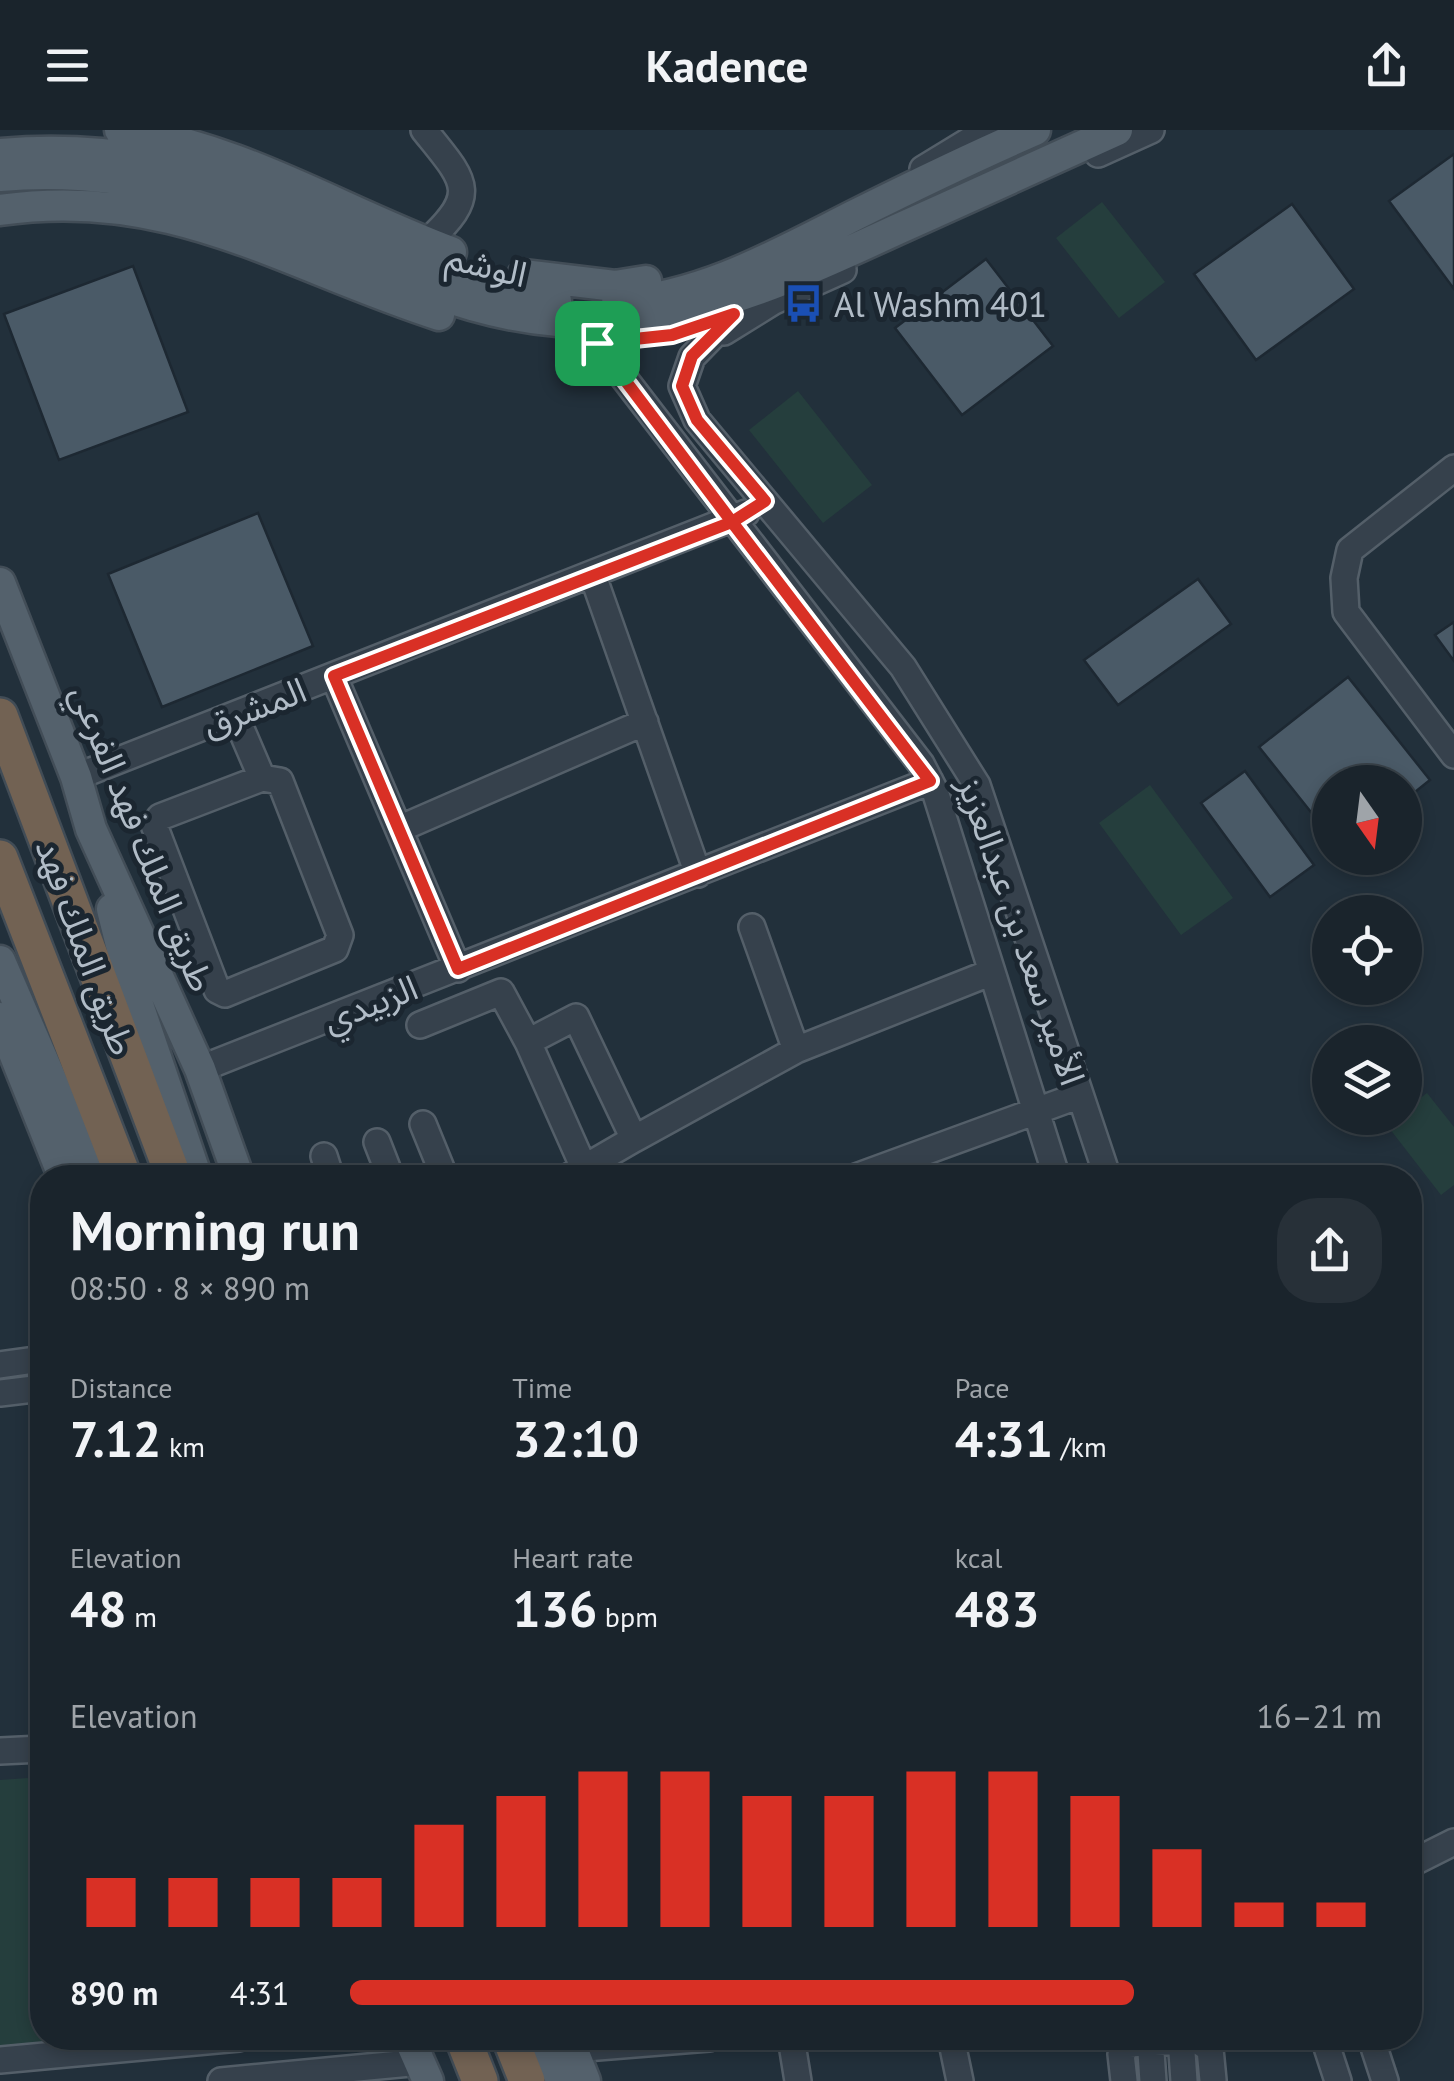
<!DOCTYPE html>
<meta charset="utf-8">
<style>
body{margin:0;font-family:"PT Sans","Noto Sans Arabic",sans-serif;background:#273038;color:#f1f3f6;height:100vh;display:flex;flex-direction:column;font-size:38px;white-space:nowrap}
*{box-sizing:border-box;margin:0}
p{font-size:32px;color:#9fa4a9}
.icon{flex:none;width:55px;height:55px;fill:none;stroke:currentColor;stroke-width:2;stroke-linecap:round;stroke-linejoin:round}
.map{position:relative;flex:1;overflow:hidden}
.side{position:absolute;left:30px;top:1035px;width:1392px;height:885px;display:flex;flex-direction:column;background:#1a242c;border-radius:40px;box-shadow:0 5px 15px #0003,0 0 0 2px #384148}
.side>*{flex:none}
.needle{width:65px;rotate:166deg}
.controls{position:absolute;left:1312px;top:635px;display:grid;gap:20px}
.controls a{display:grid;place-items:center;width:110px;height:110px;border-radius:50%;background:#1a242c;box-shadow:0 5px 15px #0003,0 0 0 2px #384148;font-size:50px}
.pin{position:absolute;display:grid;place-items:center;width:85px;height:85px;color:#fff;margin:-42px;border-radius:20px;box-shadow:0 5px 15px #0006}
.round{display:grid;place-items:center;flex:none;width:105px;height:105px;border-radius:40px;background:#273038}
.headline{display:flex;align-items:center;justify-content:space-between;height:170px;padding:0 40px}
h1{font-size:55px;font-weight:700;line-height:75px}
.stats{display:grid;grid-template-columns:repeat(3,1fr);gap:15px;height:170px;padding:10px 40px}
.stats div{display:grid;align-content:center}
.stats b{font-size:50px;font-weight:700}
.stats small{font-size:28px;font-weight:400}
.stats p{font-size:28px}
.chart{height:280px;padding:20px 40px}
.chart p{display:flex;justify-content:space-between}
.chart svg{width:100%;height:180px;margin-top:10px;stroke:#d93025;stroke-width:6}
ul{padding:0 40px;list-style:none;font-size:32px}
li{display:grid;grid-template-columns:160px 120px 1fr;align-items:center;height:75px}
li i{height:25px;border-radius:12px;background:#d93025}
header{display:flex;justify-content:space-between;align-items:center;height:130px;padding:0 40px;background:#1a242c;font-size:45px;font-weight:700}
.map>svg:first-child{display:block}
.green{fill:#253e3d}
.building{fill:#4a5a67;stroke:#1d2832;stroke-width:2.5}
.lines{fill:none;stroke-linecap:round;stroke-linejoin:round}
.minor-casing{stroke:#545f69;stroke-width:30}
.major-casing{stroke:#424d57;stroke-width:35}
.highway-casing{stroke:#414c56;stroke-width:40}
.minor{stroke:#36414c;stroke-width:25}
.major{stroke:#54616c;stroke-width:30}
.highway{stroke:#726253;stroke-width:35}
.route-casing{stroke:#fff;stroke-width:20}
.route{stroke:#d93025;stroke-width:12}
.labels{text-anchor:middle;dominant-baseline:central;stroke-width:10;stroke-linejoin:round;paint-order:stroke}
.street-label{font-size:35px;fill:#b1bcc7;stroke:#1b2630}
.poi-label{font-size:35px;fill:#b1bcc7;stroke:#1b2630;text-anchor:start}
</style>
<header><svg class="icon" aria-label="menu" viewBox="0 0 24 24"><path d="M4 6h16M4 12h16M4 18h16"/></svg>Kadence<svg class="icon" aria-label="share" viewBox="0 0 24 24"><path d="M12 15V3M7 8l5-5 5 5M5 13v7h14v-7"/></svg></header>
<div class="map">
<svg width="1454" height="1951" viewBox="0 0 1454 1951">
<rect width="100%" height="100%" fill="#22303b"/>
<path class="green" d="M 1102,72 L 1165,152 L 1119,188 L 1056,108 Z
M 798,261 L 872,355 L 823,393 L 749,300 Z
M 1150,655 L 1233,768 L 1181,805 L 1099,693 Z
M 1427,963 L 1454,997 L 1454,1055 L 1441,1065 L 1386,994 L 1405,988 L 1405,980 Z
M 42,1647 L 42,1908 L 123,1908 L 0,1918 L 0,1650 Z"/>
<path class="building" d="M 1454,24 L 1454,159 L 1389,71 Z
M 1292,74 L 1354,159 L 1256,230 L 1194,144 Z
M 986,129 L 1053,216 L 962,285 L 895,198 Z
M 133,136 L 188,282 L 59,330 L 4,184 Z
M 258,383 L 313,516 L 162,577 L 108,444 Z
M 1198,449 L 1231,494 L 1118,575 L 1084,530 Z
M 1454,492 L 1454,531 L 1435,505 Z
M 1348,547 L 1430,650 L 1405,670 L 1405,652 L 1330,652 L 1330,706 L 1259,617 Z
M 1245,641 L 1314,735 L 1270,767 L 1201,673 Z"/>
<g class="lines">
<defs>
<path id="minor" d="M 424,0 C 465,51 481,63 427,112
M 1098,24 L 1151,0
M 923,39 L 987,0
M 734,184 L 692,227 L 682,256 L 697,290 L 903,537 L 977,655 L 1108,1048
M 724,202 L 774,171 L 843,140
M 597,213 L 921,634 L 935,661 L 1057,1048
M 1454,338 L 1350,420 L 1344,448 L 1346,482 L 1454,625
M 593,446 L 698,744
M 334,547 L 458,839
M 235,585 L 262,648 L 280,651 L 340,805 L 335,819 L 225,864 L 217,860 L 154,695 L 160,687 L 262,648
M 76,647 L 746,383
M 399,699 L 645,592
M 752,797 L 796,920
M 420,895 L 501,862 L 528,912
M 200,939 L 930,651
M 423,994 L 445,1048
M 634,1009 L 796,920 L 992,842
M 377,1012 L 391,1048
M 324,1026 L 331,1048
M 566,1048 L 584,1038 L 528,912 L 576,887 L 634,1009 L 584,1038 L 589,1048
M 853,1048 L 1080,965
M 0,1235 L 42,1229
M 0,1263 L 42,1258
M 0,1621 L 42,1619
M 1410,1734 L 1454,1712
M 791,1908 L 798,1951
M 951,1908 L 960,1951
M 1150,1908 L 1153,1951
M 1181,1908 L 1184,1951
M 1324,1908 L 1338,1951
M 1371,1908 L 1385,1951
M 573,1919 L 709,1908
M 0,1930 L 239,1908
M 221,1951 L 421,1932
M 1124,1951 L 1121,1924 L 1129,1914 L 1197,1910 L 1210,1919 L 1213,1950"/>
<path id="major" d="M 120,0 C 244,18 336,79 451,122
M 0,24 C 91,16 177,29 262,62 C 355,99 455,160 556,171
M 0,46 C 182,31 272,103 432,162 C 612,229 734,175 896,100 C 970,67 1044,33 1117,0
M 0,80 C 172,55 284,135 439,185
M 523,145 L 615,156 L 646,151
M 617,173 C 703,167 778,124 853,86 C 913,56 973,27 1035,0
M 0,453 L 76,647 L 91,699 L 200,939 L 239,1048
M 112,779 L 130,851 L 197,1048
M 0,831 L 94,1048
M 0,888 L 64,1048
M 409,1908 L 428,1951
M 541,1908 L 562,1951
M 568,1908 L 585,1951"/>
<path id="highway" d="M 0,586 L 174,1048
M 0,728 L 124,1048
M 463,1908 L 480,1951
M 510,1908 L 527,1951"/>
</defs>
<use href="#minor" class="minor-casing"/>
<use href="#major" class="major-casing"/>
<use href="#highway" class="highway-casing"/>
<use href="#minor" class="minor"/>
<use href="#major" class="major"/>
<use href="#highway" class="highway"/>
</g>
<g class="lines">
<defs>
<path id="route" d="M 597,213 L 732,392 L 334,546 L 458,839 L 930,651 L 732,392 L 765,371 L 697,290 L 682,256 L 692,226 L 734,184 L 672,205 L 597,213"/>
</defs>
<use href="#route" class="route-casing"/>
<use href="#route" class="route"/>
</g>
<defs>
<symbol id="bus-bare" viewBox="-9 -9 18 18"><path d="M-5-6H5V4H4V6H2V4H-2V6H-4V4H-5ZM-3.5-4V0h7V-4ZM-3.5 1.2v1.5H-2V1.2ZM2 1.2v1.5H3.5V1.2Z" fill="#1a4fb4" stroke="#1b2630" stroke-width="2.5" paint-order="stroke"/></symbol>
</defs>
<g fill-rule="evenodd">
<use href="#bus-bare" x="776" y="146" width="55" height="55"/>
</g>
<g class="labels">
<g class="street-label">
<text transform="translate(487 135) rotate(14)">الوشم</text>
<text transform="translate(254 577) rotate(-21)">المشرق</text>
<text transform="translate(143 708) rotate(68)">طريق الملك فهد الفرعي</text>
<text transform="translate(1022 801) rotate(71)">الأمير سعد بن عبدالعزيز</text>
<text transform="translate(86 817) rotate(70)">طريق الملك فهد</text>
<text transform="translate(370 873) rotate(-21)">الزبيدي</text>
</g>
<g class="poi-label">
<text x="834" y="174">Al Washm 401</text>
</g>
</g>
</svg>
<div class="controls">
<a><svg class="needle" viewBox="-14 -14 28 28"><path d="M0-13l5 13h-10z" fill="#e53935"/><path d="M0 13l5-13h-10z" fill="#9fa4a9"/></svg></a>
<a><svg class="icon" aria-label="locate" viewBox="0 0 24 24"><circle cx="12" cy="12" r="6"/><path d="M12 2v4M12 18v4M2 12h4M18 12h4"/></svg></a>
<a><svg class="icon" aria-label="layers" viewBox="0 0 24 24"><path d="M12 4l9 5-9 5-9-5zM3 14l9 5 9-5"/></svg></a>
</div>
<div class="pin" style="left:597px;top:213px;background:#1e9e55"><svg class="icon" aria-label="arrive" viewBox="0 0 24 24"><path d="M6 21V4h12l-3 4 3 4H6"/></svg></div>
<section class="side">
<div class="headline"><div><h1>Morning run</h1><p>08:50 · 8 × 890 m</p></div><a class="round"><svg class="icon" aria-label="share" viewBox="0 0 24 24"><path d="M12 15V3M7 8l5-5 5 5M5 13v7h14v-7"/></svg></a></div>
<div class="stats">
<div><p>Distance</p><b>7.12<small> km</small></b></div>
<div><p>Time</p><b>32:10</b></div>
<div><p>Pace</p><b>4:31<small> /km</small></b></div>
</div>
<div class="stats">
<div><p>Elevation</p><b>48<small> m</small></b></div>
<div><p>Heart rate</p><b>136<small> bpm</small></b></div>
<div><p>kcal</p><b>483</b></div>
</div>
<div class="chart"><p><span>Elevation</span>16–21 m</p>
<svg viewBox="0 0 160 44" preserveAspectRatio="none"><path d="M5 44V32M15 44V32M25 44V32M35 44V32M45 44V19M55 44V12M65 44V6M75 44V6M85 44V12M95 44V12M105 44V6M115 44V6M125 44V12M135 44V25M145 44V38M155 44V38"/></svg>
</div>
<ul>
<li><b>890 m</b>4:31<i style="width:76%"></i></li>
</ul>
</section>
</div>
